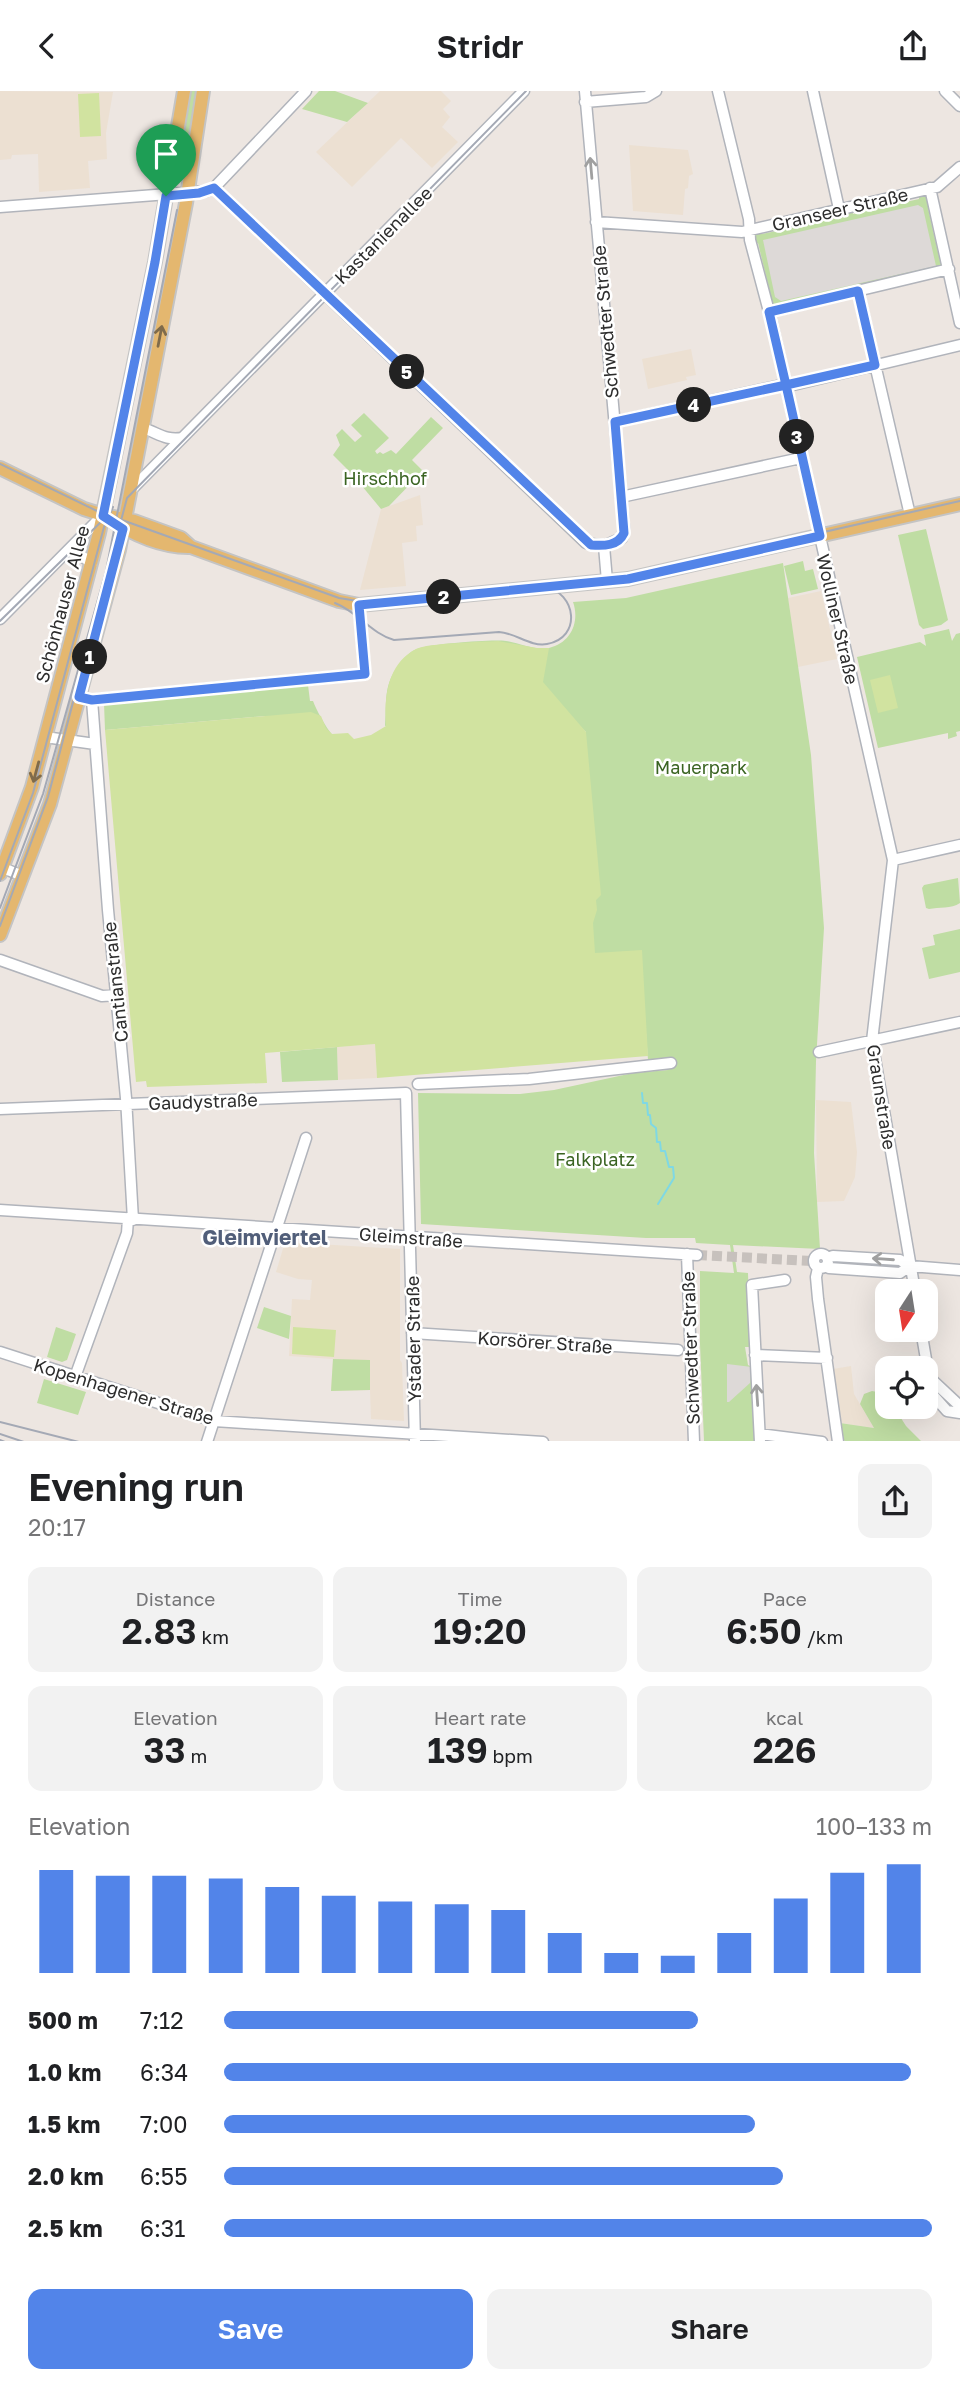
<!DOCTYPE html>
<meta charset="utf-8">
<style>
body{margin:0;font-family:"Golos Text",sans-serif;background:#f2f2f2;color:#202124;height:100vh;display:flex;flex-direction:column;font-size:26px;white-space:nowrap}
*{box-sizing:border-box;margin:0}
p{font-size:23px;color:#757577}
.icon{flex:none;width:38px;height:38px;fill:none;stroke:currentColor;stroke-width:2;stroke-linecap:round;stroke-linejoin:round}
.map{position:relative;height:1350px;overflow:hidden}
.drawer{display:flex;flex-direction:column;background:#fff;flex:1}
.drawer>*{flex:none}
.needle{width:46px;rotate:192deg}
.tools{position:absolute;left:875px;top:1188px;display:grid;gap:14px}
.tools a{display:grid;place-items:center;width:63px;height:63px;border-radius:14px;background:#fff;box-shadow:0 7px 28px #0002;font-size:35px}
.pin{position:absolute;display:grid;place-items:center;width:60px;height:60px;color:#fff;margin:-72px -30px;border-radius:50% 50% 50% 0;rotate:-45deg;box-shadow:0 0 7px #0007}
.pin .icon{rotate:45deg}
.km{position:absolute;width:35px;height:35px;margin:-18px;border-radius:50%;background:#222;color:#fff;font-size:19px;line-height:35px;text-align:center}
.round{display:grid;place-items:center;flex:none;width:74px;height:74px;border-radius:14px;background:#f2f2f2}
.overview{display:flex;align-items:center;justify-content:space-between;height:119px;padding:0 28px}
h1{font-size:38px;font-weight:600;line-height:52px}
.figures{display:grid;grid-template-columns:repeat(3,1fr);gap:10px;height:119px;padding:7px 28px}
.figures div{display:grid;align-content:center;border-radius:14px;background:#f2f2f2;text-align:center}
.figures b{font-size:35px;font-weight:600}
.figures small{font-size:19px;font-weight:400}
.figures p{font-size:19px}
.chart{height:196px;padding:14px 28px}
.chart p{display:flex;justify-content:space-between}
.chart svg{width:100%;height:126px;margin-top:7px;stroke:#5284e9;stroke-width:6}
.action{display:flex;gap:14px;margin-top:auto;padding:14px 28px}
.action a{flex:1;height:80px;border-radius:14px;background:#5284e9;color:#fff;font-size:28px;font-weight:600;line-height:80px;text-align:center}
.action a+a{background:#f2f2f2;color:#202124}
ul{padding:0 28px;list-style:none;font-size:23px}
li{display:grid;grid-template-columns:112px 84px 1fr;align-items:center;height:52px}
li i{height:18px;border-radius:9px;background:#5284e9}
header{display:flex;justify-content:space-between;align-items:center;height:91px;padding:0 28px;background:#fff;font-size:32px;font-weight:600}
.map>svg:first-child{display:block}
.education{fill:#ece0d2}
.green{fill:#bfdda3}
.pitch{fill:#d1e3a0}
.plaza{fill:#ddd9d7}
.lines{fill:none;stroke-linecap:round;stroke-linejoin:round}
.stream{stroke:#7fd8e4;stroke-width:2}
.minor-tunnel{stroke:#c7c1bd;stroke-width:10;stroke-dasharray:10 5;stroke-linecap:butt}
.minor-casing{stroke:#b1b4bb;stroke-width:13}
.major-casing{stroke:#c4c4c4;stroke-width:16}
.minor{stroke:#fff;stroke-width:10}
.major{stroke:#e4b76f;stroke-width:12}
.tram{stroke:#a4a9b5;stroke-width:2}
.rail{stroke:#a4a9b5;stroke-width:2}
.oneway{stroke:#a0a0a0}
.oneway2{stroke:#7f6b4b}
.route-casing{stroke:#fff;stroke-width:14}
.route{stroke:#5284e9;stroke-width:9}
.labels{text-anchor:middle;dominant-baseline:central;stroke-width:5;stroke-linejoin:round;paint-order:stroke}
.street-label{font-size:18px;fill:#2d2d2d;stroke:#fff}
.park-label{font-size:18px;fill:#3a6422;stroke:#fff}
.quarter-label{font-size:21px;font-weight:bold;fill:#515e79;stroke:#fff}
</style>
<header><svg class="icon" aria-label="back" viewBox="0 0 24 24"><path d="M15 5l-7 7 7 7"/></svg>Stridr<svg class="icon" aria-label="share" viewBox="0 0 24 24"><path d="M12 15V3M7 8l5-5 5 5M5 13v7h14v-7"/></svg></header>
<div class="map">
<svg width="960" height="1351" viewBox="0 0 960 1351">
<rect width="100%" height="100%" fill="#ede6e1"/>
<path class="education" d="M 0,0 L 113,1 L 106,42 L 107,68 L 88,70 L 90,97 L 39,101 L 38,63 L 12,64 L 11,68 L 0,69 Z
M 380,0 L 441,0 L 451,10 L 443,18 L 450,26 L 442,36 L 458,51 L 432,77 L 401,47 L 352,96 L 316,61 Z
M 629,54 L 688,59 L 693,83 L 689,85 L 688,97 L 685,98 L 683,124 L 633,120 Z
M 691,258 L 696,284 L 686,286 L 687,289 L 648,298 L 642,268 Z
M 420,404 L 423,434 L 416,435 L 417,450 L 402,452 L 406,495 L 360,499 L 381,418 Z
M 821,500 L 837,568 L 798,576 L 788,507 Z
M 375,953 L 377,987 L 338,989 L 337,956 Z
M 816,1009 L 851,1011 L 857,1061 L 855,1086 L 844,1110 L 817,1111 Z
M 285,1151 L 400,1158 L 400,1269 L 402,1272 L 404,1330 L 371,1328 L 370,1299 L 331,1300 L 333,1268 L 289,1265 L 292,1208 L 310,1209 L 312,1189 L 298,1188 L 276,1181 Z
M 851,1275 L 854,1303 L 874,1337 L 840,1332 L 833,1278 Z"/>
<path class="green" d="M 187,0 L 200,0 L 185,89 L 173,91 Z
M 319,0 L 335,0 L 368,12 L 347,31 L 302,18 Z
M 928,102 L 932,115 L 928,117 L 940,170 L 944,170 L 942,177 L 772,215 L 768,212 L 772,210 L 758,152 L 754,153 L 752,147 L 756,140 L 760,139 L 762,143 L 828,129 L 827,124 L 832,123 L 834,127 L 848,123 L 848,120 L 852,119 L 853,123 L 919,108 L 919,103 Z
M 364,322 L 389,347 L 375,360 L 377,363 L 380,361 L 383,363 L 391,359 L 396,363 L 431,326 L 443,337 L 412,369 L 423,380 L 389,415 L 381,418 L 352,383 L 333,364 L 340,354 L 336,344 L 342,338 L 355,351 L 362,345 L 351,334 Z
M 926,438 L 948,529 L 941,534 L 923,538 L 919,534 L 898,444 Z
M 803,470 L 805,480 L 813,478 L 818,498 L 791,504 L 784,475 Z
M 783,472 L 811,664 L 824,837 L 816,970 L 814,1062 L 820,1158 L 733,1154 L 737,1181 L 748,1182 L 750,1256 L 745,1256 L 748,1274 L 752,1276 L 756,1350 L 704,1350 L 700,1253 L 700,1180 L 734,1182 L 730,1154 L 696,1152 L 695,1147 L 646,1147 L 421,1133 L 418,1002 L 520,1003 L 554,999 L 633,982 L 668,979 L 666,968 L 648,969 L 645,927 L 569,866 L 586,641 L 564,621 L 395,632 L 385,635 C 387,615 383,597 396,578 C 401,570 410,559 420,557 C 435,553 491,548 506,550 C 520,552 535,560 549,557 C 571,552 580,531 573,511 L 626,507 Z
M 949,538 L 952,550 L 956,543 L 960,542 L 960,640 L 956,641 L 957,645 L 948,648 L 948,642 L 878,657 L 857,566 L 920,551 L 926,555 L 924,544 Z
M 308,594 L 310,610 L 313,610 C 316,618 326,637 332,643 L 265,625 L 105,639 L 104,612 Z
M 958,787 L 960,812 C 951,818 939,816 929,818 L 926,817 L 922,797 L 924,794 Z
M 960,838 L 960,881 L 929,888 L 922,857 L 935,854 L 933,844 Z
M 337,956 L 338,989 L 282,991 L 280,961 Z
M 264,1216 L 291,1225 L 289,1248 L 257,1237 Z
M 56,1236 L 76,1243 L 67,1269 L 62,1271 L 47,1266 Z
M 333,1268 L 370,1269 L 370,1299 L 331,1300 Z
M 44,1288 L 86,1301 L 78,1324 L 37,1312 Z
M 872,1300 C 883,1302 887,1305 887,1316 L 894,1316 L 906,1335 L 921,1350 L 845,1350 L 842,1348 L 840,1332 L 874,1337 L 860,1313 L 864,1303 Z"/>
<path class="pitch" d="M 99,2 L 101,45 L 80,46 L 78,3 Z
M 498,550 L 537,557 L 549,557 L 543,591 L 586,641 L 601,804 L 596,809 L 597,819 L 593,832 L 595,862 L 642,859 L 648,965 L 377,987 L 375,953 L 265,962 L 267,992 L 147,996 L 146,990 L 136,991 L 105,639 L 311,621 L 321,625 L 326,637 L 332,643 L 348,642 L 354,648 L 371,644 L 386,635 C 384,607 387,573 416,558 C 428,552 482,551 498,550 Z
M 890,584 L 898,617 L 878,622 L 870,589 Z
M 293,1236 L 336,1239 L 334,1266 L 292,1263 Z"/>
<path class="plaza" d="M 918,114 L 923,117 L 936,175 L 781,210 L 775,206 L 763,149 Z
M 727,1273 L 752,1276 L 750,1292 L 729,1311 L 727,1311 Z"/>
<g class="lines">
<path class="stream" d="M 642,1002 L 643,1012 L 647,1012 L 648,1024 L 650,1024 L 651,1033 L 656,1037 L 657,1051 L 660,1051 L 661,1060 L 665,1060 L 669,1076 L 673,1076 L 674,1087 L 658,1113"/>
<path class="minor-tunnel" d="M 697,1164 L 812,1170"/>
<defs>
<path id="minor" d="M 718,0 L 749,128 L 750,149 L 771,228 L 893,769 L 872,950 L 915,1200
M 813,0 L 839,118
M 945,0 L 960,15
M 585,11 L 646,6 L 656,0
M 214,97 L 586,452 L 604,455 L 622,447 L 624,437 L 585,0
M 930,97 L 960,232
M 0,116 L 207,100 L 214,97 L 306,0
M 596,131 L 742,141 L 937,96 L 960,76
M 858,200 L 910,424
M 769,221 L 949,178
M 615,331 L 777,295 L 793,294 L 960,254
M 142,337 C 157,341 165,350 182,347
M 132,398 L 524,0
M 621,406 L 801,367
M 604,455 L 607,490
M 71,458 L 92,472
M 0,528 L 102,425
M 86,608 L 92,609 L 365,583 L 359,514
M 92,609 L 108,819 L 126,1007 L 133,1129
M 45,646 L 95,653
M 893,769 L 960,754
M 0,776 L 23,785
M 0,869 L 102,905 L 117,904
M 819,961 L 960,931
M 418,993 L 529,988 L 671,972
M 0,1018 L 406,1002 L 415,1351
M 0,1119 L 697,1164
M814 1170a7 7 0 1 1 14 0a7 7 0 1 1-14 0Z
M 687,1163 L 694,1351
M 827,1167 L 833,1165 L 900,1169 L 910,1175 L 960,1179
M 826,1175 L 829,1177 L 900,1182 L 910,1175
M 818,1177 L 816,1186 L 818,1208 L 838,1351
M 921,1239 L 932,1303 L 947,1320 L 960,1322
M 412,1242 L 678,1259
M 0,1261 L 214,1330 L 543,1351
M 755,1264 L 827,1267
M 75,1286 L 127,1142 L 128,1128
M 930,1287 L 960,1315
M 760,1343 L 822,1351
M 207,1351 L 306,1047
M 760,1351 L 752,1194 L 785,1189"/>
<path id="major" d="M 0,377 L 84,418 L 103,424 L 134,430 L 181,447 L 191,456
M 103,424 C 128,441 160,457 191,456 L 339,510 L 359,514 L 628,488 L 960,413
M 0,783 L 32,696 L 99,442 L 155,171 L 184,0
M 0,844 L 50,713 L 119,459 L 186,112 L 203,0"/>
</defs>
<use href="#minor" class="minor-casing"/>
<use href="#major" class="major-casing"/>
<use href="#minor" class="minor"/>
<use href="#major" class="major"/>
<path class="tram" d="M 0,373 L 97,420 L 339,507 L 358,510 L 631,485 L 960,410
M 335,512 C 358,521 372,543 394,549 L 499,541 C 516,542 530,556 547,553 C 582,547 577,502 544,495
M 0,530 L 107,425
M 0,790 L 33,702 L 104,436 L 113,416
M 0,835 L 48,706 L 127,407 L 526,0
M 0,1349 L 5,1351"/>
<path class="rail" d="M 0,817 L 43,703 L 106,480 L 177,119
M 0,1331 L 79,1351
M 0,1343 L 24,1351"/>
</g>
<defs><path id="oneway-shaft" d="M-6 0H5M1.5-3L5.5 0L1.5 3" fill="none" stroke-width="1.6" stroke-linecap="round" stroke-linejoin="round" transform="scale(1.75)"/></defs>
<g class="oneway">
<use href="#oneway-shaft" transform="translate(591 77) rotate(-95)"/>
<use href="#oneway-shaft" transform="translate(883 1168) rotate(-176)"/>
<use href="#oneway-shaft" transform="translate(757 1304) rotate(-94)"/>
</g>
<g class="oneway2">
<use href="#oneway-shaft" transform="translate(160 245) rotate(-79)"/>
<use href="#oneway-shaft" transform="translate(36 681) rotate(105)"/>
</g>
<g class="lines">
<defs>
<path id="route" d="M 166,105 L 155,171 L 103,425 L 123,438 L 79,606 L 92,609 L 365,583 L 359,514 L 628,488 L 820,445 L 786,294 L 875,274 L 858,200 L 769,221 L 786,294 L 615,331 L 624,442 C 618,455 604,455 591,454 L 214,97 L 199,102 L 166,105"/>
</defs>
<use href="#route" class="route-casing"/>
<use href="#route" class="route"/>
</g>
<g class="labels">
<g class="street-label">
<text transform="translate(840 118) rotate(-13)">Granseer Straße</text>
<text transform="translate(383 144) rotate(-45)">Kastanienallee</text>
<text transform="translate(605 231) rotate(-95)">Schwedter Straße</text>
<text transform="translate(62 513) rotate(-75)">Schönhauser Allee</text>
<text transform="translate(838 528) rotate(77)">Wolliner Straße</text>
<text transform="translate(115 891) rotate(-96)">Cantianstraße</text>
<text transform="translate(882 1006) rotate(81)">Graunstraße</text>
<text transform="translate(203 1010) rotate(-2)">Gaudystraße</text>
<text transform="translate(411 1146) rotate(4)">Gleimstraße</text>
<text transform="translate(413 1248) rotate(-91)">Ystader Straße</text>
<text transform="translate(545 1251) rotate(4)">Korsörer Straße</text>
<text transform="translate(690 1257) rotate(-92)">Schwedter Straße</text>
<text transform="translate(124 1300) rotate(17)">Kopenhagener Straße</text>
</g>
<g class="park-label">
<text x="385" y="387">Hirschhof</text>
<text x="701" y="676">Mauerpark</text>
<text x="595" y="1068">Falkplatz</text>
</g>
<g class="quarter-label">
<text x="265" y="1146">Gleimviertel</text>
</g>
</g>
</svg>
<div class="tools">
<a><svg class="needle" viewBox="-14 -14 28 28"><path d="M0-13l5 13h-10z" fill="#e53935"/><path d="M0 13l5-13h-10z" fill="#757577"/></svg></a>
<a><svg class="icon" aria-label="locate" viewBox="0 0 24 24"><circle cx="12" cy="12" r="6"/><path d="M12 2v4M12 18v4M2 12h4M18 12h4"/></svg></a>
</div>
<div class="pin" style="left:166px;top:105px;background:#1e9e55"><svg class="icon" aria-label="arrive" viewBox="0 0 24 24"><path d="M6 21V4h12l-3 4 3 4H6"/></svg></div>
<b class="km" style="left:90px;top:566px">1</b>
<b class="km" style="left:444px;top:506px">2</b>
<b class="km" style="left:797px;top:346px">3</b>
<b class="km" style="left:694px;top:314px">4</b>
<b class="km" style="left:407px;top:281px">5</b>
</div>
<section class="drawer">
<div class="overview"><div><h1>Evening run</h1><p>20:17</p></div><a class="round"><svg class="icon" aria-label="share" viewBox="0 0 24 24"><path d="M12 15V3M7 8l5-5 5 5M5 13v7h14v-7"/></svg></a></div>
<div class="figures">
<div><p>Distance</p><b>2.83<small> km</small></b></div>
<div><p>Time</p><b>19:20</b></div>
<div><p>Pace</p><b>6:50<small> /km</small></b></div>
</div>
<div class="figures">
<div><p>Elevation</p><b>33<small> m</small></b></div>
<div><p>Heart rate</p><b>139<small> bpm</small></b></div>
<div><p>kcal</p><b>226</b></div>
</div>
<div class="chart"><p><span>Elevation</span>100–133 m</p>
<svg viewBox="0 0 160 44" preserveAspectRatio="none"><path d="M5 44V8M15 44V10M25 44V10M35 44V11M45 44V14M55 44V17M65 44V19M75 44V20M85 44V22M95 44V30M105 44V37M115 44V38M125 44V30M135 44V18M145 44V9M155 44V6"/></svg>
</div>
<ul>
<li><b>500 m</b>7:12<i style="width:67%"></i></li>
<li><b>1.0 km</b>6:34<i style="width:97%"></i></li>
<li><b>1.5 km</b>7:00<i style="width:75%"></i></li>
<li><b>2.0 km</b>6:55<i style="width:79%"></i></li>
<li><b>2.5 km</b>6:31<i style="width:100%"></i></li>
</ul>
<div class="action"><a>Save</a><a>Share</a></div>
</section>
